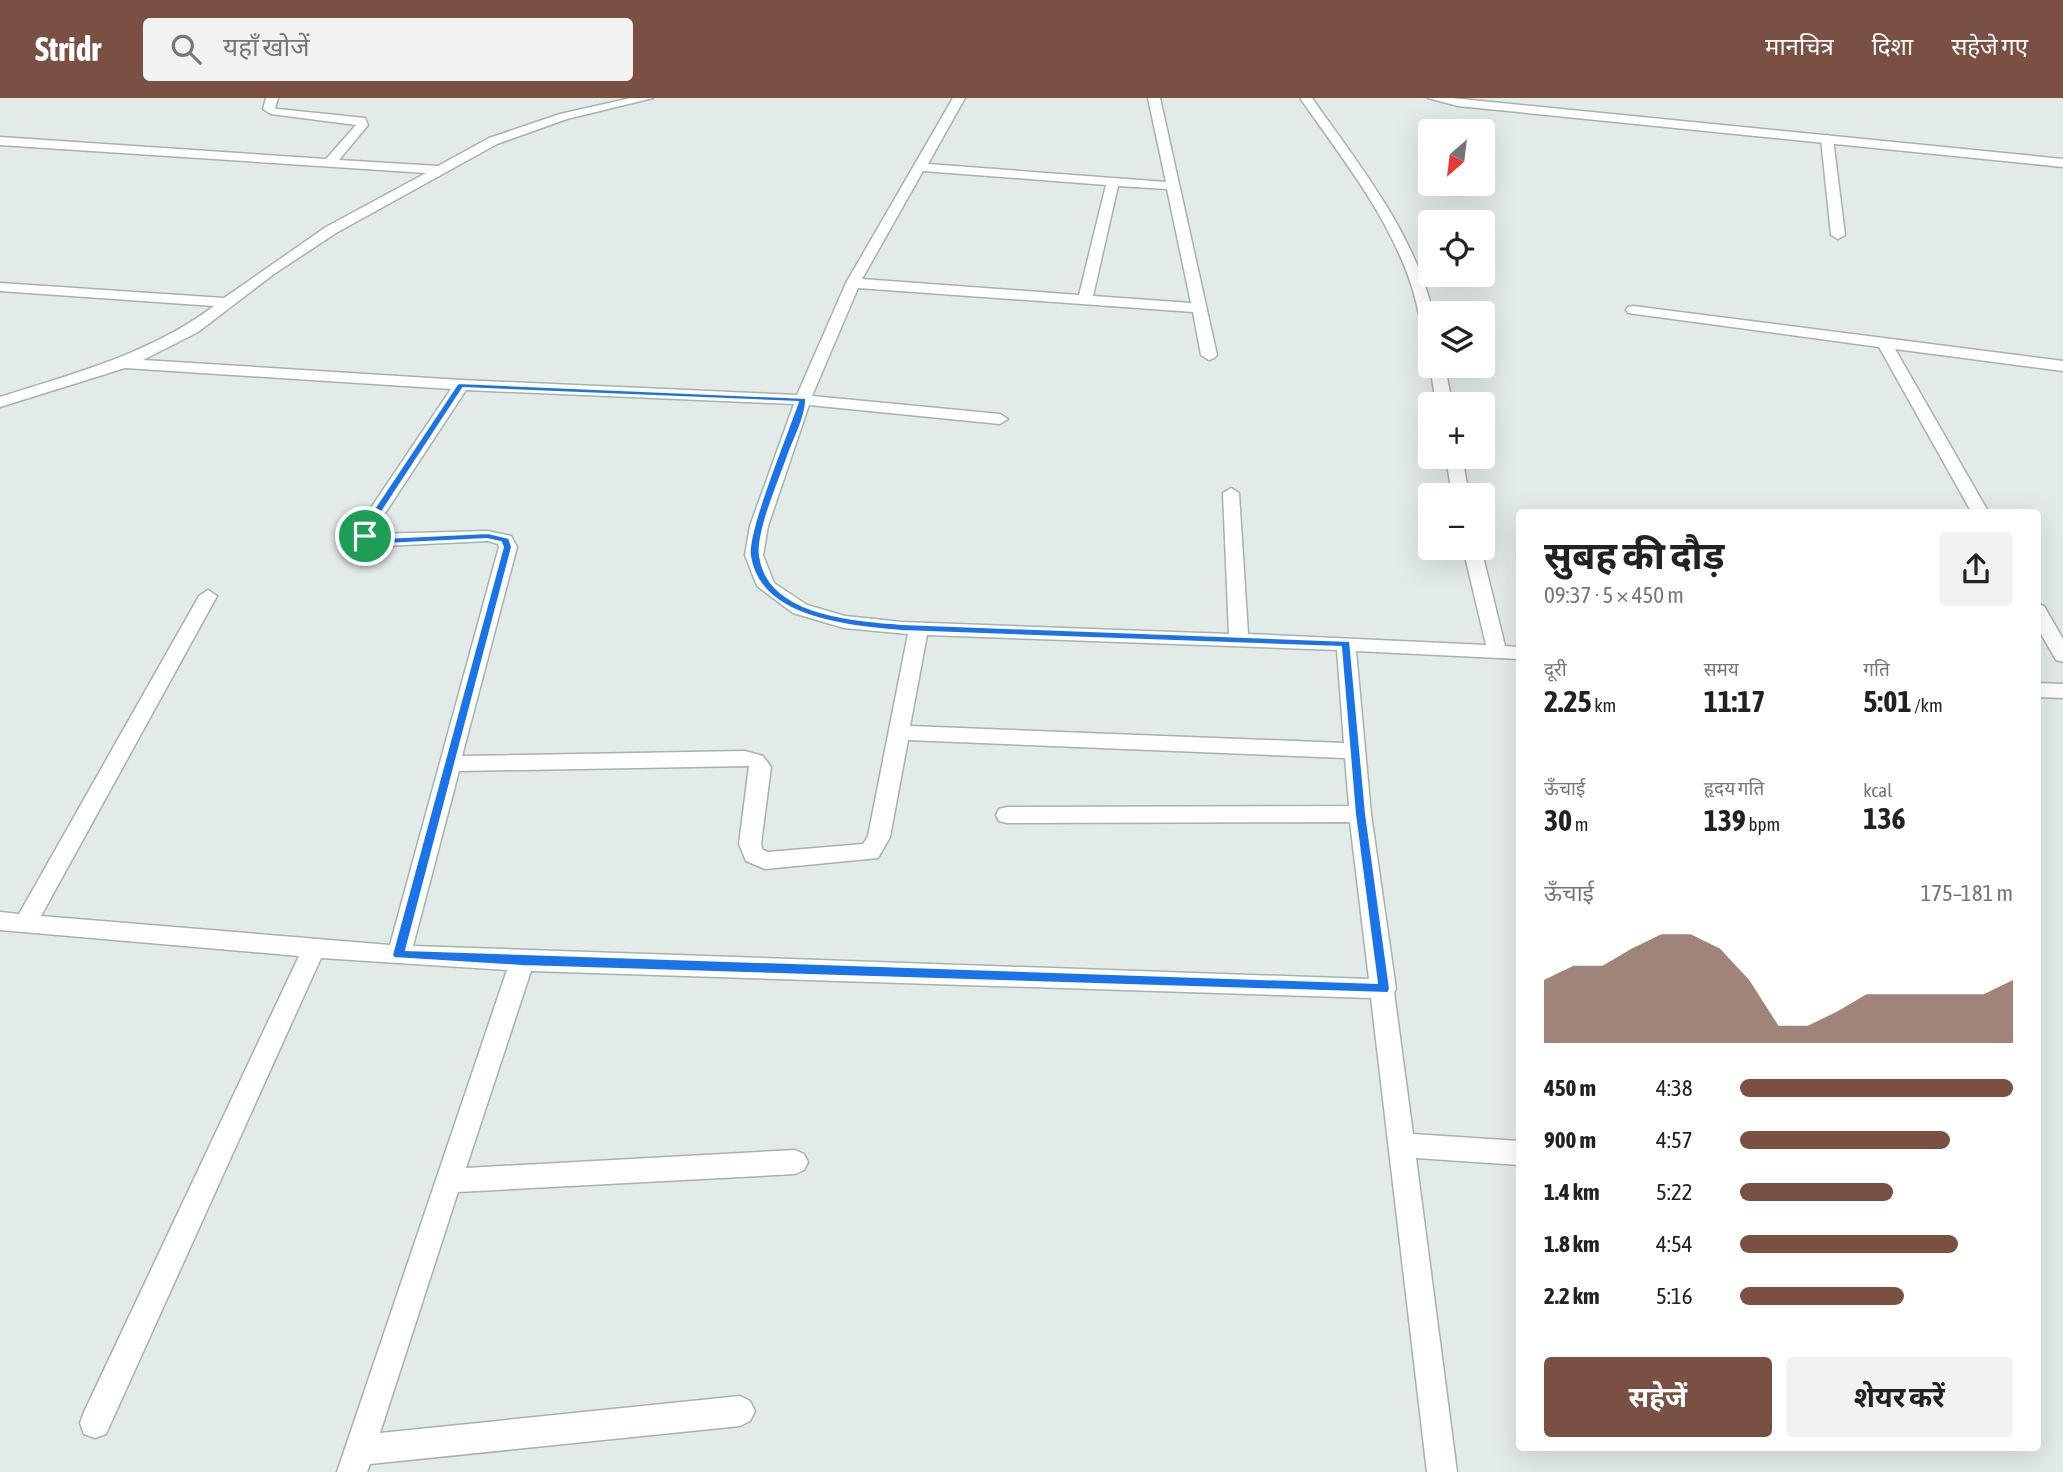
<!DOCTYPE html>
<html lang="hi">
<meta charset="utf-8">
<style>
body{margin:0;font-family:"Asap Condensed","Noto Sans Devanagari",sans-serif;background:#f2f2f2;color:#222;height:100vh;display:flex;flex-direction:column;font-size:26px;white-space:nowrap}
*{box-sizing:border-box;margin:0}
p{font-size:23px;color:#767676}
.icon{flex:none;width:38px;height:38px;fill:none;stroke:currentColor;stroke-width:2;stroke-linecap:round;stroke-linejoin:round}
.map{position:relative;flex:1;overflow:hidden}
.details{position:absolute;left:1516px;top:411px;width:525px;height:942px;display:flex;flex-direction:column;background:#fff;border-radius:7px;box-shadow:0 7px 28px #0002}
.details>*{flex:none}
.needle{width:46px;rotate:208deg}
.buttons{position:absolute;left:1418px;top:21px;display:grid;gap:14px}
.buttons a{display:grid;place-items:center;width:77px;height:77px;border-radius:7px;background:#fff;box-shadow:0 7px 28px #0002;font-size:35px}
.pin{position:absolute;display:grid;place-items:center;width:60px;height:60px;color:#fff;margin:-30px;border:4px solid #fff;border-radius:50%;box-shadow:0 2px 7px #0007}
.round{display:grid;place-items:center;flex:none;width:74px;height:74px;border-radius:7px;background:#f2f2f2}
.overview{display:flex;align-items:center;justify-content:space-between;height:119px;padding:0 28px}
h1{font-size:38px;font-weight:700;line-height:52px}
.stats{display:grid;grid-template-columns:repeat(3,1fr);gap:10px;height:119px;padding:7px 28px}
.stats div{display:grid;align-content:center}
.stats b{font-size:30px;font-weight:700}
.stats small{font-size:19px;font-weight:400}
.stats p{font-size:19px}
.chart{height:196px;padding:14px 28px}
.chart p{display:flex;justify-content:space-between}
.chart svg{width:100%;height:126px;margin-top:7px;fill:#795041;opacity:.7}
.button{display:flex;gap:14px;margin-top:auto;padding:14px 28px}
.button a{flex:1;height:80px;border-radius:7px;background:#795041;color:#fff;font-size:28px;font-weight:700;line-height:80px;text-align:center}
.button a+a{background:#f2f2f2;color:#222}
ul{padding:0 28px;list-style:none;font-size:23px}
li{display:grid;grid-template-columns:112px 84px 1fr;align-items:center;height:52px}
li i{height:18px;border-radius:9px;background:#795041}
header{display:flex;align-items:center;gap:42px;box-sizing:border-box;height:98px;padding:0 35px;background:#795041;color:#fff}
header strong{font-size:33px}
nav{display:flex;gap:38px;margin-inline-start:auto;font-size:24px}
.search{width:490px;height:63px;background:#f2f2f2;display:flex;align-items:center;gap:18px;box-sizing:border-box;padding:0 24px;border-radius:7px;color:#767676;font-size:26px}
.map>svg:first-child{display:block}
.lines{fill:none;stroke-linecap:round;stroke-linejoin:round}
.service-casing{stroke:#a5b2ae;stroke-width:3}
.minor-casing{stroke:#a5b2ae;stroke-width:3}
.service{fill:#fff;fill-rule:evenodd}
.minor{fill:#fff;fill-rule:evenodd}
.route{fill:#1a73e8;stroke:#fff;stroke-width:2;fill-rule:evenodd}
</style>
<header>
<strong>Stridr</strong>
<div class="search"><svg class="icon" aria-label="search" viewBox="0 0 24 24"><circle cx="10" cy="10" r="6"/><path d="M15 15l6 6"/></svg>यहाँ खोजें</div>
<nav><a>मानचित्र</a><a>दिशा</a><a>सहेजे गए</a></nav>
</header>
<div class="map">
<svg width="2063" height="1374" viewBox="0 0 2063 1374">
<rect width="100%" height="100%" fill="#e2ebe7"/>
<g class="lines">
<defs>
<path id="service" d="M 1827,37 L 1833,41 L 1845,137 L 1838,141 L 1831,137 L 1821,41 Z"/>
<path id="minor" d="M 266,0 L 278,0 L 275,10 L 278,11 L 365,20 L 368,27 L 339,62 L 438,68 L 489,40 L 560,16 L 631,0 L 653,0 L 567,21 L 497,46 L 336,135 L 274,176 L 198,234 L 143,262 L 461,282 L 797,297 L 846,185 L 953,0 L 965,0 L 928,66 L 1166,84 L 1148,0 L 1160,0 L 1217,257 L 1214,260 L 1209,262 L 1201,257 L 1193,214 L 858,190 L 812,298 L 1000,316 L 1008,321 L 1000,326 L 809,307 L 768,428 L 763,457 L 774,485 L 807,507 L 845,518 L 902,524 L 1229,536 L 1223,395 L 1231,390 L 1239,395 L 1248,536 L 1486,547 L 1463,450 L 1481,450 L 1505,548 L 1519,549 L 1519,561 L 1356,553 L 1371,716 L 1396,891 L 1394,894 L 1413,1036 L 1519,1043 L 1519,1067 L 1416,1060 L 1457,1374 L 1427,1374 L 1371,900 L 531,873 L 466,1070 L 795,1052 L 804,1056 L 808,1064 L 804,1072 L 795,1076 L 458,1094 L 380,1335 L 740,1298 L 750,1303 L 755,1313 L 750,1323 L 740,1328 L 370,1366 L 367,1374 L 337,1374 L 507,872 L 321,860 L 106,1336 L 95,1340 L 84,1336 L 80,1325 L 84,1314 L 299,858 L 0,832 L 0,814 L 19,816 L 199,498 L 208,492 L 217,498 L 41,818 L 390,847 L 499,449 L 498,446 L 488,443 L 384,448 L 365,446 L 356,438 L 358,429 L 451,291 L 125,270 L 0,309 L 0,299 C 75,275 150,256 214,208 L 0,193 L 0,185 L 224,200 L 326,129 L 426,75 L 0,47 L 0,39 L 326,61 L 356,27 L 271,16 L 263,11 ZM 923,73 L 1106,87 L 1079,197 L 862,181 ZM 1118,88 L 1167,91 L 1191,205 L 1093,198 ZM 466,292 L 794,306 L 750,428 L 745,457 L 757,488 L 793,515 L 844,530 L 908,536 L 868,738 L 863,746 L 768,754 L 763,752 L 761,746 L 771,669 L 763,658 L 745,653 L 462,658 L 517,449 L 511,438 L 488,433 L 374,436 L 376,429 ZM 927,537 L 1337,552 L 1344,645 L 910,628 ZM 908,642 L 1345,660 L 1349,708 L 1007,709 L 999,711 L 996,717 L 999,723 L 1007,725 L 1350,724 L 1369,881 L 413,848 L 459,673 L 749,668 L 739,746 L 746,763 L 765,771 L 878,760 L 890,739 Z
M 1300,0 L 1312,0 C 1359,67 1414,134 1433,215 L 1430,215 L 1430,237 L 1423,233 C 1419,217 1416,201 1411,186 C 1388,117 1341,59 1300,0 Z
M 1428,0 L 1451,0 L 2063,61 L 2063,69 L 1458,8 Z
M 1633,208 L 2063,263 L 2063,273 L 1895,251 L 1989,415 L 1972,415 L 1879,249 L 1628,215 L 1626,212 L 1628,209 Z
M 1430,267 L 1445,268 L 1452,306 L 1436,306 Z
M 1446,359 L 1462,359 L 1469,397 L 1452,397 Z
M 2037,506 L 2044,508 L 2063,541 L 2063,564 L 2056,562 L 2037,529 Z
M 2037,585 L 2063,586 L 2063,600 L 2037,599 Z"/>
</defs>
<use href="#service" class="service-casing"/>
<use href="#minor" class="minor-casing"/>
<use href="#service" class="service"/>
<use href="#minor" class="minor"/>
</g>
<path class="route" d="M 458,285 L 806,300 C 807,316 795,339 789,355 C 781,379 756,435 760,458 C 768,518 856,522 902,526 L 1350,543 L 1366,716 L 1390,891 L 1388,895 L 522,868 L 394,860 L 392,857 L 503,449 L 501,444 L 487,441 L 384,446 L 368,444 L 361,438 L 362,429 ZM 463,290 L 798,304 C 788,333 746,434 750,458 C 760,523 852,528 902,533 L 1341,549 L 1355,716 L 1377,885 L 406,852 L 512,449 L 509,440 L 488,435 L 384,440 L 370,437 L 372,429 Z"/>
</svg>
<div class="buttons">
<a><svg class="needle" viewBox="-14 -14 28 28"><path d="M0-13l5 13h-10z" fill="#e53935"/><path d="M0 13l5-13h-10z" fill="#767676"/></svg></a>
<a><svg class="icon" aria-label="locate" viewBox="0 0 24 24"><circle cx="12" cy="12" r="6"/><path d="M12 2v4M12 18v4M2 12h4M18 12h4"/></svg></a>
<a><svg class="icon" aria-label="layers" viewBox="0 0 24 24"><path d="M12 4l9 5-9 5-9-5zM3 14l9 5 9-5"/></svg></a>
<a>+</a>
<a>−</a>
</div>
<div class="pin" style="left:365px;top:438px;background:#1e9e55"><svg class="icon" aria-label="arrive" viewBox="0 0 24 24"><path d="M6 21V4h12l-3 4 3 4H6"/></svg></div>
<section class="details">
<div class="overview"><div><h1>सुबह की दौड़</h1><p>09:37 · 5 × 450 m</p></div><a class="round"><svg class="icon" aria-label="share" viewBox="0 0 24 24"><path d="M12 15V3M7 8l5-5 5 5M5 13v7h14v-7"/></svg></a></div>
<div class="stats">
<div><p>दूरी</p><b>2.25<small> km</small></b></div>
<div><p>समय</p><b>11:17</b></div>
<div><p>गति</p><b>5:01<small> /km</small></b></div>
</div>
<div class="stats">
<div><p>ऊँचाई</p><b>30<small> m</small></b></div>
<div><p>हृदय गति</p><b>139<small> bpm</small></b></div>
<div><p>kcal</p><b>136</b></div>
</div>
<div class="chart"><p><span>ऊँचाई</span>175–181 m</p>
<svg viewBox="0 0 160 44" preserveAspectRatio="none"><path d="M0 44V22L10 17L20 17L30 11L40 6L50 6L60 11L70 22L80 38L90 38L100 33L110 27L120 27L130 27L140 27L150 27L160 22V44z"/></svg>
</div>
<ul>
<li><b>450 m</b>4:38<i style="width:100%"></i></li>
<li><b>900 m</b>4:57<i style="width:77%"></i></li>
<li><b>1.4 km</b>5:22<i style="width:56%"></i></li>
<li><b>1.8 km</b>4:54<i style="width:80%"></i></li>
<li><b>2.2 km</b>5:16<i style="width:60%"></i></li>
</ul>
<div class="button"><a>सहेजें</a><a>शेयर करें</a></div>
</section>
</div>
